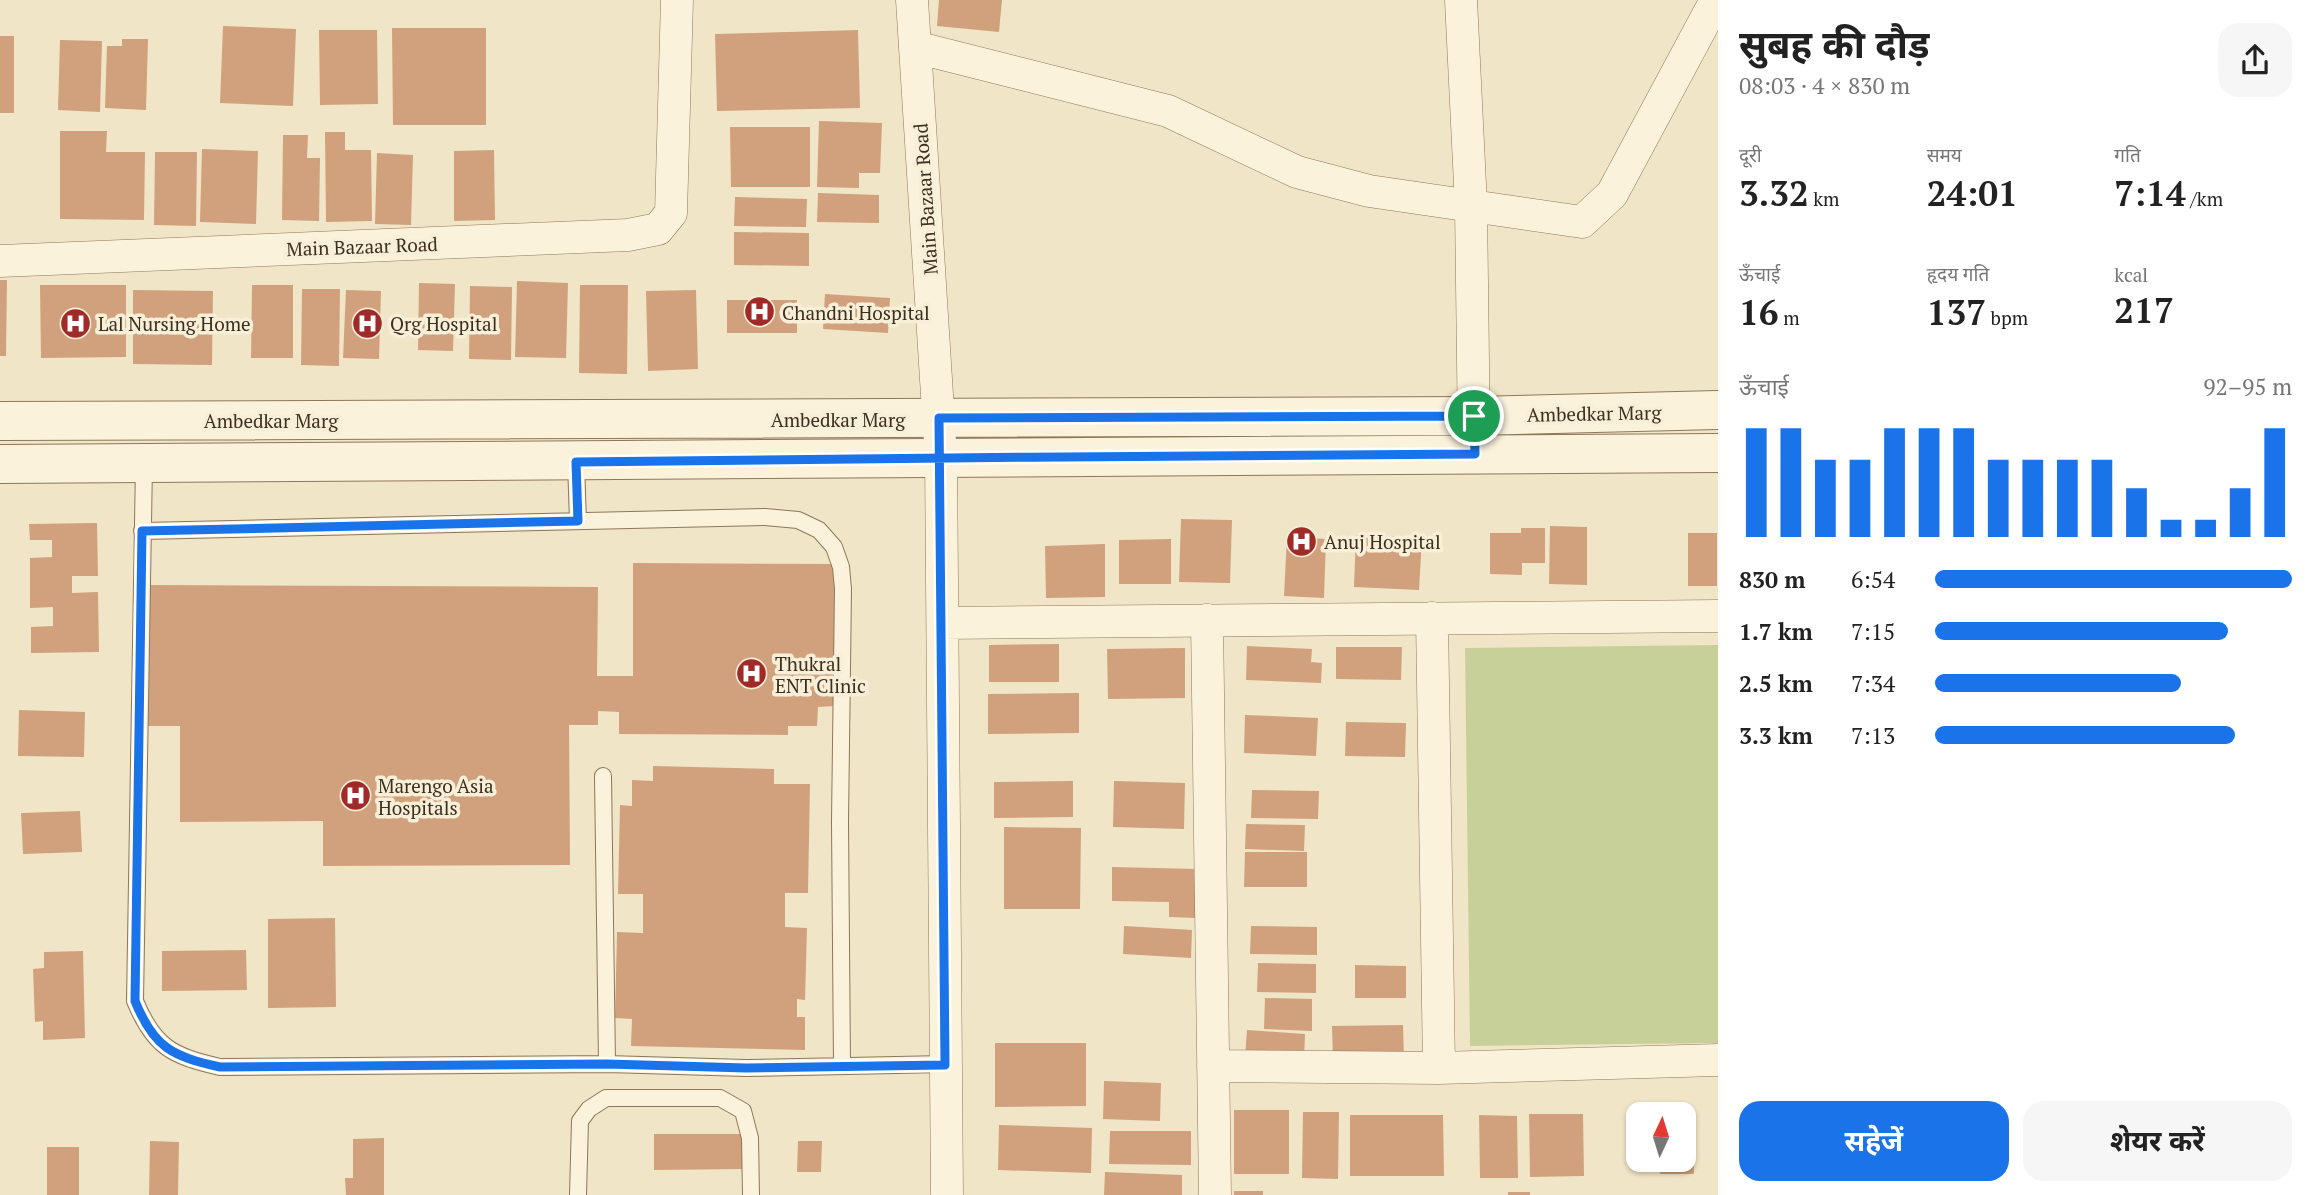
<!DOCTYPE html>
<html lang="hi">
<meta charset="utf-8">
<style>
body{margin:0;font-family:"PT Serif","Noto Sans Devanagari",serif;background:#f6f6f6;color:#222;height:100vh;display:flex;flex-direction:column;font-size:26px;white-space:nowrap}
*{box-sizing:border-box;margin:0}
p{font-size:23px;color:#767676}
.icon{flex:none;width:38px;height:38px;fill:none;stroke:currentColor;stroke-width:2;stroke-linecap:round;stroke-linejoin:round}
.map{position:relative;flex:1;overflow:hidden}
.sheet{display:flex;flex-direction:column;background:#fff;width:595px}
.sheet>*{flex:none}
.needle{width:46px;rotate:4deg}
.controls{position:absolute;left:1626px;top:1102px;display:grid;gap:14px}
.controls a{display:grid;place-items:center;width:70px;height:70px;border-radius:14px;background:#fff;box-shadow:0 2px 5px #0004;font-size:35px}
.pin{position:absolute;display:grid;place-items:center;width:60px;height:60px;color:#fff;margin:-30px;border:4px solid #fff;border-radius:50%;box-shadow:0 2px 7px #0007}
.round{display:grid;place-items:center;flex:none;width:74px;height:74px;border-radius:21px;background:#f6f6f6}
.head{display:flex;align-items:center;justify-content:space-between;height:119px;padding:0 21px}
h1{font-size:38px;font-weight:700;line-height:52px}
.stats{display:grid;grid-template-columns:repeat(3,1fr);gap:10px;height:119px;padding:7px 21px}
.stats div{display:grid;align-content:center}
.stats b{font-size:35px;font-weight:700}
.stats small{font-size:19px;font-weight:400}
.stats p{font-size:19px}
.chart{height:196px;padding:14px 21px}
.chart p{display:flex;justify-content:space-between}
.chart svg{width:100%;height:126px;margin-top:7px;stroke:#1a73e8;stroke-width:6}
.cta{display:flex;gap:14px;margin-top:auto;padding:14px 21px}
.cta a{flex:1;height:80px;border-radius:21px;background:#1a73e8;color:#fff;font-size:28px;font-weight:700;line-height:80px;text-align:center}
.cta a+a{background:#f6f6f6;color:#222}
ul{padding:0 21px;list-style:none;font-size:23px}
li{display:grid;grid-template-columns:112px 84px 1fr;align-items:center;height:52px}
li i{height:18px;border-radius:9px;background:#1a73e8}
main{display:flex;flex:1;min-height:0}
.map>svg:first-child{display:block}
.green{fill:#c8d09a}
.building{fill:#d0a17c}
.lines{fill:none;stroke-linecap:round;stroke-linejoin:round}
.service-casing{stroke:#8e775b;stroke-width:18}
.minor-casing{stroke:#8e775b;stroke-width:33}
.tertiary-casing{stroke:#8e775b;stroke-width:40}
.service{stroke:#faf2db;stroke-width:16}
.minor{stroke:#faf2db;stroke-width:32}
.tertiary{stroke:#faf2db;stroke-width:38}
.route-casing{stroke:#fff;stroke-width:14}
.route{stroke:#1a73e8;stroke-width:9}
.labels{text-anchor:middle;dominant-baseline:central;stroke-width:7;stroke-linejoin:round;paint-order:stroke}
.street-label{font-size:19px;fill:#3d2f1f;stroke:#f7efd7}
.poi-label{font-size:19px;fill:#3d2f1f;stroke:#f7efd7;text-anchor:start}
</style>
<main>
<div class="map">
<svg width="1718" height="1195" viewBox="0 0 1718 1195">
<rect width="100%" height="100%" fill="#f1e5c7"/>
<path class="green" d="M 1718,645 L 1718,1043 L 1470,1046 L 1465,648 Z"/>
<path class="building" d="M 939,0 L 1002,0 L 999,32 L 937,26 Z
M 223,26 L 296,29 L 293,106 L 220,103 Z
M 392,28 L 486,28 L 486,125 L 393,125 Z
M 319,30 L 377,30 L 378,104 L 320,105 Z
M 858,30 L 860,108 L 717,111 L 715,34 Z
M 0,36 L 14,36 L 14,113 L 0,113 Z
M 122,39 L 148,39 L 146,110 L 105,108 L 107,46 L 122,46 Z
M 60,40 L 102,41 L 100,112 L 58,110 Z
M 819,121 L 882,123 L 880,173 L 859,173 L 859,188 L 817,187 Z
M 730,127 L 810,127 L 810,187 L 731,187 Z
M 60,131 L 107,131 L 106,152 L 145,152 L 144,220 L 60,219 Z
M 325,132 L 345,132 L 345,150 L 371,150 L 372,221 L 326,222 Z
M 283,135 L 308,135 L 307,158 L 320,158 L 319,221 L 282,220 Z
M 202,149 L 258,151 L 256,224 L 200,222 Z
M 494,150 L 495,220 L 454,221 L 454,151 Z
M 155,152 L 197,152 L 196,226 L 154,225 Z
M 377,153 L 413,155 L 411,225 L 375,224 Z
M 818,193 L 879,195 L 879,223 L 817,222 Z
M 735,197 L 807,199 L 806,227 L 734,226 Z
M 734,232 L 809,233 L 809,266 L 734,265 Z
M 0,280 L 7,280 L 6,356 L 0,356 Z
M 517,281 L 568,283 L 566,358 L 515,357 Z
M 419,283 L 455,284 L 453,351 L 418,350 Z
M 40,285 L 126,285 L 126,357 L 41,358 Z
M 252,285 L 293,285 L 293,358 L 251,358 Z
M 580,285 L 628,285 L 627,374 L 579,373 Z
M 470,286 L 512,287 L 511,360 L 469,359 Z
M 302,289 L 340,289 L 339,366 L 301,365 Z
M 133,290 L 213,291 L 212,365 L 133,364 Z
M 346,290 L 381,291 L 379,359 L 343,358 Z
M 696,290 L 698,369 L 648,371 L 646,291 Z
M 825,294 L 890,298 L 888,333 L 823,329 Z
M 727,300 L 797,300 L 797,333 L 727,333 Z
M 1181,519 L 1232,520 L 1230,583 L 1179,582 Z
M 97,523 L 98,576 L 72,576 L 72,593 L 98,592 L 99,652 L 31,653 L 31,627 L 53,626 L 53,607 L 30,608 L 30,558 L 52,557 L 52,540 L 30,540 L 29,524 Z
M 1550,526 L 1587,527 L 1587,585 L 1549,584 Z
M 1521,528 L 1545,528 L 1545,563 L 1522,563 L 1522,575 L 1490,574 L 1490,533 L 1521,533 Z
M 1688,533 L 1717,533 L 1717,586 L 1688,586 Z
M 1356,535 L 1422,538 L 1419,590 L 1354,587 Z
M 1287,537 L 1326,539 L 1324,598 L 1284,596 Z
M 1171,539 L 1171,584 L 1119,584 L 1119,540 Z
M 1105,544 L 1105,597 L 1046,598 L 1045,546 Z
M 633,563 L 836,564 L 835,706 L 818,707 L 817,726 L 788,726 L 788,735 L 619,734 L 619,712 L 598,711 L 598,725 L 569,725 L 570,865 L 323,866 L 323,821 L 180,822 L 180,726 L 148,726 L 148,585 L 598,587 L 597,676 L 633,676 Z
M 1059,644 L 1059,682 L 989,682 L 989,645 Z
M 1247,646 L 1312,649 L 1311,662 L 1322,663 L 1321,683 L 1246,680 Z
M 1336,647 L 1402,647 L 1401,680 L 1336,679 Z
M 1185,648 L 1185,698 L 1108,699 L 1107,649 Z
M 1079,693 L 1079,733 L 988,734 L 988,694 Z
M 19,710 L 85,712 L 84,757 L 18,756 Z
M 1245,715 L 1318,718 L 1316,756 L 1244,753 Z
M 1346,722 L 1406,723 L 1405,757 L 1345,756 Z
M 653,766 L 774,769 L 774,784 L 810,784 L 808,893 L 785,893 L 785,927 L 807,928 L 805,1000 L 797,999 L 797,1017 L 805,1017 L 805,1050 L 631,1046 L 632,1019 L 615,1018 L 617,932 L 643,933 L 643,894 L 618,894 L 620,805 L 632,806 L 632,780 L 653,781 Z
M 1073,781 L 1073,817 L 994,818 L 994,782 Z
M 1114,781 L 1185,783 L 1184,829 L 1113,827 Z
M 1252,790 L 1319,791 L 1318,819 L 1251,818 Z
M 80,811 L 82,852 L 23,854 L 21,813 Z
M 1246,824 L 1305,825 L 1304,851 L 1245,849 Z
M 1004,827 L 1081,828 L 1080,909 L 1004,909 Z
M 1245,852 L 1307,852 L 1307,887 L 1244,887 Z
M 1112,867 L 1198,869 L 1197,918 L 1169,917 L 1169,902 L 1112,901 Z
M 335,918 L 336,1007 L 268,1008 L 268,919 Z
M 1124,926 L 1192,930 L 1191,958 L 1123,954 Z
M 1251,926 L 1317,927 L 1317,955 L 1250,954 Z
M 246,950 L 247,990 L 162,991 L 162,951 Z
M 83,951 L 85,1038 L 43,1040 L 43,1021 L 35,1022 L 33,969 L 44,968 L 44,952 Z
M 1258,963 L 1316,964 L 1316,993 L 1257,992 Z
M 1355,965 L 1406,966 L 1406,998 L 1355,998 Z
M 1265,998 L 1312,999 L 1312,1031 L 1264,1029 Z
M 1403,1025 L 1404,1060 L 1333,1061 L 1332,1026 Z
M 1247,1030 L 1305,1034 L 1304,1060 L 1245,1057 Z
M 995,1043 L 1086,1043 L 1086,1106 L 995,1107 Z
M 1104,1081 L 1161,1083 L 1160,1121 L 1103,1119 Z
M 1234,1110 L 1289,1110 L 1289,1174 L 1234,1174 Z
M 1303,1112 L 1339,1112 L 1338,1179 L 1302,1178 Z
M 1529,1114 L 1583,1114 L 1584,1176 L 1530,1177 Z
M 1350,1115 L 1443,1115 L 1444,1176 L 1350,1176 Z
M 1479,1115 L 1517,1116 L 1518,1178 L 1480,1178 Z
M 999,1125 L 1092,1128 L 1091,1173 L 998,1170 Z
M 1684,1128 L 1694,1128 L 1694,1174 L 1660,1174 L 1659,1160 L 1684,1160 Z
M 1110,1131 L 1191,1131 L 1191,1165 L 1109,1164 Z
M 654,1134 L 743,1134 L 743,1169 L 654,1170 Z
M 384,1138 L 384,1195 L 346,1195 L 345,1178 L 353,1178 L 353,1139 Z
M 150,1141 L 179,1142 L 178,1195 L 149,1195 Z
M 798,1141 L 822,1141 L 821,1172 L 797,1172 Z
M 47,1147 L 79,1147 L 79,1195 L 47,1195 Z
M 1105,1172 L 1182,1175 L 1182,1195 L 1104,1195 Z
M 1234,1191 L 1263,1191 L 1263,1195 L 1234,1195 Z
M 1508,1192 L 1530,1192 L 1530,1195 L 1508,1195 Z"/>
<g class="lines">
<defs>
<path id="service" d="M 576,462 L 578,521
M 144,464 L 135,1001 C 154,1047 172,1056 220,1067 L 607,1064 L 746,1068 L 945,1064
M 142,531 L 765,517 L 798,520 L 819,530 L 834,547 L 841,567 L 843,589 L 840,822 L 842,1066
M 603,776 L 607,1064
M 578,1195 L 580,1121 L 589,1109 L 606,1098 L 720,1098 L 743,1111 L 750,1138 L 751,1195"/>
<path id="minor" d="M 912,0 L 941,458 L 947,1195
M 1461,0 L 1471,205 L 1474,439
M 915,47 L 1168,111 L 1297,172 L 1369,191 L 1582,222 L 1612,194 L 1716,0
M 0,261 L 628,235 L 658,229 L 671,213 L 677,0
M 1432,618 L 1439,1068
M 1207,620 L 1215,1195
M 943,623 L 1718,616
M 1213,1066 L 1439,1068 L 1718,1060"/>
<path id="tertiary" d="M 0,421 L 1474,416 L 1718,410
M 0,464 L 1718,453"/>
</defs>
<use href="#service" class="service-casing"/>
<use href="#minor" class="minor-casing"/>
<use href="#tertiary" class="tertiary-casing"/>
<use href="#service" class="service"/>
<use href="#minor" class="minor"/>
<use href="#tertiary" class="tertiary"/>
</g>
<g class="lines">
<defs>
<path id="route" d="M 1474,416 L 1475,454 C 1175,455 876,459 576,462 L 578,521 L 142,531 L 135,1001 C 154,1048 172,1056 220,1067 L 607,1064 L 746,1068 L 945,1065 L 939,418 L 1474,416"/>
</defs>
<use href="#route" class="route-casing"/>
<use href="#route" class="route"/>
</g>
<defs>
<symbol id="hospital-disc" viewBox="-11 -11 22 22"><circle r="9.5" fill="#a02a28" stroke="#f7efd7"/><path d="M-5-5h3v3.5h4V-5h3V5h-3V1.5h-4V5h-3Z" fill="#fff"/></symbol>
</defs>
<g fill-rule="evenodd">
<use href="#hospital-disc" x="742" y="294" width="35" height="35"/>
<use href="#hospital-disc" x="58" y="306" width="35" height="35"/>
<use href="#hospital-disc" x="350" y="306" width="35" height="35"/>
<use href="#hospital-disc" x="1284" y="524" width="35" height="35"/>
<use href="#hospital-disc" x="734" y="656" width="35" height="35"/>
<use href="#hospital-disc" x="338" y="778" width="35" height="35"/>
</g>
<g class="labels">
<g class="street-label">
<text transform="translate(925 199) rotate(-94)">Main Bazaar Road</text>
<text transform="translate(362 246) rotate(-2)">Main Bazaar Road</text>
<text transform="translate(1594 413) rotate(-1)">Ambedkar Marg</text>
<text x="838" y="419">Ambedkar Marg</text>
<text x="271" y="420">Ambedkar Marg</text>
</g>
<g class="poi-label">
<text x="782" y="312">Chandni Hospital</text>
<text x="98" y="323">Lal Nursing Home</text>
<text x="390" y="323">Qrg Hospital</text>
<text x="1324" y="541">Anuj Hospital</text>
<text x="775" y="663">Thukral<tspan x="775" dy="22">ENT Clinic</tspan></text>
<text x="378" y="785">Marengo Asia<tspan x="378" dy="22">Hospitals</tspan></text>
</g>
</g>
</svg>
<div class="controls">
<a><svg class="needle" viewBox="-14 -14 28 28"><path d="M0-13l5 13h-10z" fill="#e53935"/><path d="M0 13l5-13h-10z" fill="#767676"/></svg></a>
</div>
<div class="pin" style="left:1474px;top:416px;background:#1e9e55"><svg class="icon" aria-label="arrive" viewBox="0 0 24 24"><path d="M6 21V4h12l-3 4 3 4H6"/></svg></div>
</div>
<section class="sheet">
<div class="head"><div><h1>सुबह की दौड़</h1><p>08:03 · 4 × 830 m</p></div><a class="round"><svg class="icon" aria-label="share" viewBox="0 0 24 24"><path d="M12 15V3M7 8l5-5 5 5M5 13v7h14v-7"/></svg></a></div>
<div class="stats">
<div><p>दूरी</p><b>3.32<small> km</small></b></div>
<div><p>समय</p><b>24:01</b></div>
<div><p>गति</p><b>7:14<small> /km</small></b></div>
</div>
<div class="stats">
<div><p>ऊँचाई</p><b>16<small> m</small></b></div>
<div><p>हृदय गति</p><b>137<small> bpm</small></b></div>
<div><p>kcal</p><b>217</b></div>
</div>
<div class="chart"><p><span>ऊँचाई</span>92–95 m</p>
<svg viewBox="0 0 160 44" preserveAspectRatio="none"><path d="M5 44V6M15 44V6M25 44V17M35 44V17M45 44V6M55 44V6M65 44V6M75 44V17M85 44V17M95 44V17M105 44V17M115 44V27M125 44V38M135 44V38M145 44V27M155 44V6"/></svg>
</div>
<ul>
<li><b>830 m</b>6:54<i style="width:100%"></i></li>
<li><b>1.7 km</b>7:15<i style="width:82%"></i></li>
<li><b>2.5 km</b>7:34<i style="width:69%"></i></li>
<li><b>3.3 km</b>7:13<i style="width:84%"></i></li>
</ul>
<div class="cta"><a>सहेजें</a><a>शेयर करें</a></div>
</section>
</main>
